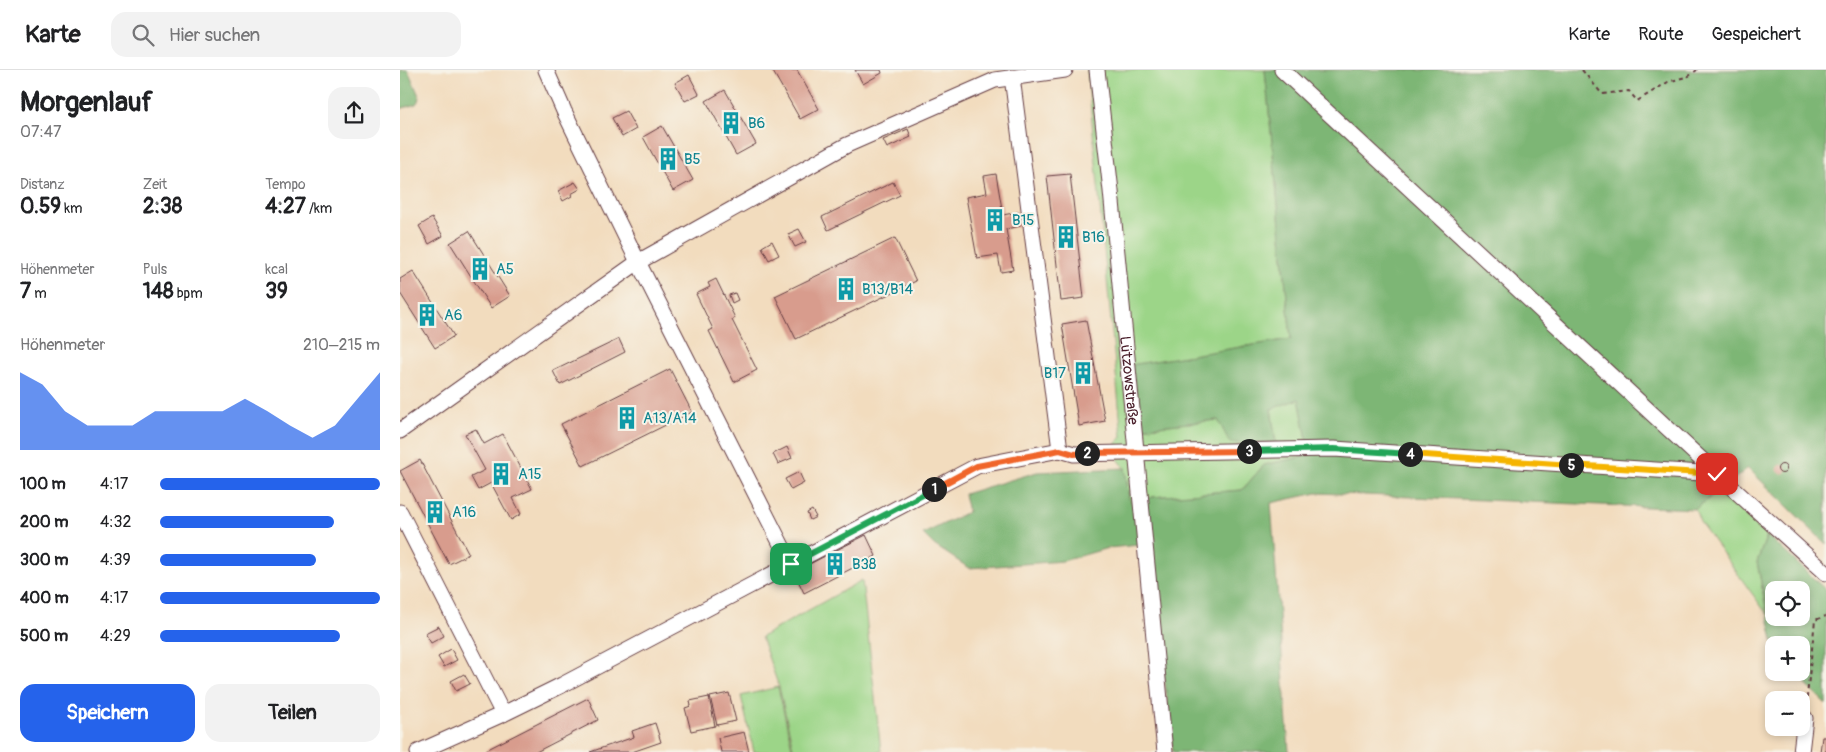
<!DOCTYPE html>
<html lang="de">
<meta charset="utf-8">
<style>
body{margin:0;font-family:Pangolin,sans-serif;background:#f2f2f2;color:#202124;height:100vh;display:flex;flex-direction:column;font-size:19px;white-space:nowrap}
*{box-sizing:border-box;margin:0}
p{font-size:16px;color:#757577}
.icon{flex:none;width:28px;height:28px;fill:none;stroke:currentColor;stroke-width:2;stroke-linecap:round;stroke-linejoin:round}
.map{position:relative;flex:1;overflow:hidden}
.drawer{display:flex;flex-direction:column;background:#fff;width:400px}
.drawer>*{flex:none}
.controls{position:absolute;left:1365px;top:511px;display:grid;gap:10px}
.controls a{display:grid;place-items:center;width:45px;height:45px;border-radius:10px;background:#fff;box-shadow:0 2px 8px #0003;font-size:25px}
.pin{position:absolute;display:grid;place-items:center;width:42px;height:42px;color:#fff;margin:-21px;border-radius:10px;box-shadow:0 2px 8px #0006}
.km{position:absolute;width:25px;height:25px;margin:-12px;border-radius:50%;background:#222;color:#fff;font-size:14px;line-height:25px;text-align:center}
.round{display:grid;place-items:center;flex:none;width:52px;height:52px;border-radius:15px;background:#f2f2f2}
.headline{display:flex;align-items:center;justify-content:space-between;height:85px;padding:0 20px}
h1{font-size:28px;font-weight:700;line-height:38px}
.stats{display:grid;grid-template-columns:repeat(3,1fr);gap:8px;height:85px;padding:5px 20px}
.stats div{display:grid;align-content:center}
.stats b{font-size:21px;font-weight:700}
.stats small{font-size:14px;font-weight:400}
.stats p{font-size:14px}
.chart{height:140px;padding:10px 20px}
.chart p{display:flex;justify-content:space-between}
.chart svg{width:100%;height:90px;margin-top:5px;fill:#2563eb;opacity:.7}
.button{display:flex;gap:10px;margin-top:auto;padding:10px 20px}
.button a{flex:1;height:58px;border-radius:15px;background:#2563eb;color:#fff;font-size:20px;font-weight:700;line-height:58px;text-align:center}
.button a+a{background:#f2f2f2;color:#202124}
ul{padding:0 20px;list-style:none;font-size:16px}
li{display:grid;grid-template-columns:80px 60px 1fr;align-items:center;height:38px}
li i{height:12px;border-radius:6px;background:#2563eb}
header{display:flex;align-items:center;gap:30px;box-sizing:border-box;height:70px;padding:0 25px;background:#fff;border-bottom:1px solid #e0e0e0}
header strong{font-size:24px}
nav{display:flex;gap:28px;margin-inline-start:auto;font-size:18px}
.search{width:350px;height:45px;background:#f2f2f2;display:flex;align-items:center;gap:12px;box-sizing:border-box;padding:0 18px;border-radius:15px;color:#757577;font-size:19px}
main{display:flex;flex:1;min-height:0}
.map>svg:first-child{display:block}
.green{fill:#9cd588;stroke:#737a5a}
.forest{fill:#7db674;stroke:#646a50;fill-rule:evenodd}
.building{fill:#d89c8d}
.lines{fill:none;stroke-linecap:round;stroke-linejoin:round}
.minor-casing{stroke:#633b41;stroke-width:17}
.path{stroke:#633b41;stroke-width:2;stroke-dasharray:4 4;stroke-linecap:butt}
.minor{stroke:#fff;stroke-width:15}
.split-1-casing{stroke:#fff;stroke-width:10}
.split-2-casing{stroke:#fff;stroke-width:10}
.split-3-casing{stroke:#fff;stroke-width:10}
.split-4-casing{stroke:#fff;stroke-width:10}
.split-5-casing{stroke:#fff;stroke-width:10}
.split-6-casing{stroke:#fff;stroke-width:10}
.split-1{stroke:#22a559;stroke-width:6}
.split-2{stroke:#f0652b;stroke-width:6}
.split-3{stroke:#f0652b;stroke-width:6}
.split-4{stroke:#22a559;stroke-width:6}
.split-5{stroke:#f5b400;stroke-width:6}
.split-6{stroke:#f5b400;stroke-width:6}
.labels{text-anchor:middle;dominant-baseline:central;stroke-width:4;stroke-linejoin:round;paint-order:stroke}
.culture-label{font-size:15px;fill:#0d838f;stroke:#f7f3e8;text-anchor:start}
.street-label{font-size:15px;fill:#4a1f2b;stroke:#f7f3e8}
</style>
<header>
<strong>Karte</strong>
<div class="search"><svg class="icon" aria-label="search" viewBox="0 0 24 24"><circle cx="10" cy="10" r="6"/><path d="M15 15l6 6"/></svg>Hier suchen</div>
<nav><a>Karte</a><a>Route</a><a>Gespeichert</a></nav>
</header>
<main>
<section class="drawer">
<div class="headline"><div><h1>Morgenlauf</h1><p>07:47</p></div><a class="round"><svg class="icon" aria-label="share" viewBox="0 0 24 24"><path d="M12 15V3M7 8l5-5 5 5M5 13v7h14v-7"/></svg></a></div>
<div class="stats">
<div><p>Distanz</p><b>0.59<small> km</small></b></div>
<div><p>Zeit</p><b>2:38</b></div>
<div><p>Tempo</p><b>4:27<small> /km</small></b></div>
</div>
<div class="stats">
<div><p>Höhenmeter</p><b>7<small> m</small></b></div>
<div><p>Puls</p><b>148<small> bpm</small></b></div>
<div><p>kcal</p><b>39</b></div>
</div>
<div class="chart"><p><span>Höhenmeter</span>210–215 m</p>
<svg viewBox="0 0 160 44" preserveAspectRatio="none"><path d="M0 44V6L10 12L20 25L30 32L40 32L50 32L60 25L70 25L80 25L90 25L100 19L110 25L120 32L130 38L140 32L150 19L160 6V44z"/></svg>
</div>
<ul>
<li><b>100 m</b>4:17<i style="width:100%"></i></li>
<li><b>200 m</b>4:32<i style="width:79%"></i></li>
<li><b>300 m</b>4:39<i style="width:71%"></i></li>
<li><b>400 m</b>4:17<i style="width:100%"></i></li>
<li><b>500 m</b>4:29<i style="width:82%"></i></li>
</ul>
<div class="button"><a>Speichern</a><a>Teilen</a></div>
</section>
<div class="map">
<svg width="1426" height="682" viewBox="0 0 1426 682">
<rect width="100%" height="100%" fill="#f7f3e8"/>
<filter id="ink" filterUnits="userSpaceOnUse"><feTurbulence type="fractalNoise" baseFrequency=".02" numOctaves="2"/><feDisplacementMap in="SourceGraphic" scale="10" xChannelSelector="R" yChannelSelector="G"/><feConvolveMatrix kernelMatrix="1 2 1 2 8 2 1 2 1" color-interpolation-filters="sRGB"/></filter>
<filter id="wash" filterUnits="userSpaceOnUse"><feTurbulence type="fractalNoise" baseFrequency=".0096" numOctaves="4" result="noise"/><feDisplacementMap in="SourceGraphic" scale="20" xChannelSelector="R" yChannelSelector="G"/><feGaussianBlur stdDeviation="1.12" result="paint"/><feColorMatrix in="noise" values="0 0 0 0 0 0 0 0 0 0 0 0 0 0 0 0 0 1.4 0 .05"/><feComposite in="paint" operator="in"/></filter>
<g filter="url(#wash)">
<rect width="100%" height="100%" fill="#f2dcbe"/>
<path class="green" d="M 687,0 L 865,0 L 891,269 L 731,295 L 738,358 L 818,350 L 876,373 L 871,338 L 899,329 L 911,385 L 864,395 L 842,420 L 752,427 L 735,435 L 729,429 L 725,398 L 718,389 L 716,373 L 722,367 Z
M 1320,420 L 1367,465 L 1357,492 L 1367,544 L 1300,452 L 1295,439 Z
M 462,510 L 481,682 L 394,682 L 379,617 L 361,567 Z
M 378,617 L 393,682 L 354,682 L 341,626 Z"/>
<path class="forest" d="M 0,0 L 8,0 L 20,28 L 16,34 L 0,39 Z
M 865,0 L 1426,0 L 1426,474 L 1348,398 L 1295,439 L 917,423 L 871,433 L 889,682 L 773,682 L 749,474 L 708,478 L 663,491 L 569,498 L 534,475 L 523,464 L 568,442 L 564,424 L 637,402 L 725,398 L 729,429 L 735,435 L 752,427 L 842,420 L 864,395 L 910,385 L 899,329 L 871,339 L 876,373 L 830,373 L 818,350 L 738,358 L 730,295 L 891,269 Z
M 1367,465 L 1426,520 L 1426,634 L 1394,603 L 1401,602 L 1401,575 L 1374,575 L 1357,492 ZM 1374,520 L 1401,520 L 1401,548 L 1374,548 Z"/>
<g id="blocks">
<path class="building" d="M 372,0 L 397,0 L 419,39 L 400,49 Z
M 455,0 L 481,0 L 482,3 L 463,14 Z
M 289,5 L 299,24 L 285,31 L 275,13 Z
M 325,20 L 356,74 L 336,85 L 306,31 Z
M 226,41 L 236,59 L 222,67 L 212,48 Z
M 262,56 L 293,110 L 273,121 L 243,67 Z
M 508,59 L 511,67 L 487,78 L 483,70 Z
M 596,104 L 603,145 L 618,142 L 620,156 L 606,159 L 613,200 L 601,202 L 598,185 L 577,188 L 566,127 L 587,123 L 584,106 Z
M 670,104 L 684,228 L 661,231 L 647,106 Z
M 175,112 L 180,119 L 171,124 L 172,126 L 163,131 L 158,121 Z
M 493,112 L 500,125 L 428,160 L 422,147 Z
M 32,148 L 43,166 L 29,174 L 19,156 Z
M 399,159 L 406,172 L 395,177 L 388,164 Z
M 69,161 L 110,226 L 91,238 L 50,173 Z
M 495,168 L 516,211 L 396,269 L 375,226 Z
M 372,171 L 379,185 L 369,190 L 362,177 Z
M 13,201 L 54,266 L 35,278 L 0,223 L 0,209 Z
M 316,209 L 335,248 L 332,250 L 357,300 L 334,312 L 309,261 L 313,259 L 296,224 L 310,217 L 308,213 Z
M 335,223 L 338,230 L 332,233 L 329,225 Z
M 686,250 L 705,351 L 679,356 L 662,254 Z
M 219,269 L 225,282 L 160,315 L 153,301 Z
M 270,299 L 292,342 L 183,396 L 161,354 Z
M 76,359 L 84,374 L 103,364 L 132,419 L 113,428 L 121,444 L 111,450 L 91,413 L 78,420 L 71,407 L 85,400 L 65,364 Z
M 387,377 L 392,388 L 378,394 L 373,384 Z
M 20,390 L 69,484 L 49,494 L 0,401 Z
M1377.5 399a4.5 4.5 0 1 1 9 0a4.5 4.5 0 1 1-9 0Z
M 399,402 L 404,413 L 391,420 L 385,409 Z
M 412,440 L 416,447 L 410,450 L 407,443 Z
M 466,465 L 476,486 L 404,523 L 394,502 Z
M 39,556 L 44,566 L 31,573 L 25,563 Z
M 51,579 L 57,590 L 44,597 L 38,587 Z
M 64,604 L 70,614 L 56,621 L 51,611 Z
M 329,623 L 336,651 L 317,655 L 310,627 Z
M 309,627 L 315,656 L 291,661 L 285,638 L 291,636 L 290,631 Z
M 188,628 L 198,650 L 136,682 L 87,682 L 86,680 Z
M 255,653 L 261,672 L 232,682 L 190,682 L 234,667 L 232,661 Z
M 344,662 L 349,682 L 321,682 L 318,668 Z
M 1422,667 L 1426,667 L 1426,682 L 1420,682 Z"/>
</g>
</g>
<g filter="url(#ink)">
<use href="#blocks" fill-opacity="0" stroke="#633b41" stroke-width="1"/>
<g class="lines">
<defs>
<g id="minor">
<path d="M 146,0 L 164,41 L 238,192 L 391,494"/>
<path id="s1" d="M 697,0 L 711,121 L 765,682"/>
<path d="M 882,0 L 1317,404 L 1426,503"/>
<path d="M 612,7 L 660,380"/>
<path d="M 0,361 L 238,192 L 447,75 L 595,10 L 665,0"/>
<path d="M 0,442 L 103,644"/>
<path d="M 18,682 L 103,644 L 162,615 L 577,396 L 660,380 L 674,384 L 934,379 L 1317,404"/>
<path d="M 1401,682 L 1405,648"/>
</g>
</defs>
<use href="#minor" class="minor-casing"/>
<path class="path" d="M 1182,0 L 1202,24 L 1229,21 L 1237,31 L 1268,12 L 1289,6 L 1297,0
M 1406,636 L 1415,550 L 1426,546"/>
<use href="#minor" class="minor"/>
</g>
</g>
<g class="lines" filter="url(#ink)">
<defs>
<path id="split-1" d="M 391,494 L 534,419"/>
<path id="split-2" d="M 534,419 L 577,396 L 660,380 L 674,384 L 687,383"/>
<path id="split-3" d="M 687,383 L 849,381"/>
<path id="split-4" d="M 849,381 L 934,379 L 1010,384"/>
<path id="split-5" d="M 1010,384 L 1171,395"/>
<path id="split-6" d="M 1171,395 L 1317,404"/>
</defs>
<use href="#split-1" class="split-1-casing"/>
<use href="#split-2" class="split-2-casing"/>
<use href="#split-3" class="split-3-casing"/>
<use href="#split-4" class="split-4-casing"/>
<use href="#split-5" class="split-5-casing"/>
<use href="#split-6" class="split-6-casing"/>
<use href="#split-1" class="split-1"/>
<use href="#split-2" class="split-2"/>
<use href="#split-3" class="split-3"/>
<use href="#split-4" class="split-4"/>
<use href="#split-5" class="split-5"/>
<use href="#split-6" class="split-6"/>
</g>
<defs>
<symbol id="building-bare" viewBox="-9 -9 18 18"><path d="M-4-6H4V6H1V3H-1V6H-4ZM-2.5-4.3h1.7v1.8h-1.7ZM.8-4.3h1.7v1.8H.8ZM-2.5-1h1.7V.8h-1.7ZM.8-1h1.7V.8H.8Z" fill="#0f9aa8" stroke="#f7f3e8" stroke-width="2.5" paint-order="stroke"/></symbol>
</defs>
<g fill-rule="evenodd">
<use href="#building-bare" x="315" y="37" width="32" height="32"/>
<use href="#building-bare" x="252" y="73" width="32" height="32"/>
<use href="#building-bare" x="579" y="134" width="32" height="32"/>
<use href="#building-bare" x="650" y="151" width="32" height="32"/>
<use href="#building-bare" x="64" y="183" width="32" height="32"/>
<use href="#building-bare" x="430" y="203" width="32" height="32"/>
<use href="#building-bare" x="11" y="229" width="32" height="32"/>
<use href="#building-bare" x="667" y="287" width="32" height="32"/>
<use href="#building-bare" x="211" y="332" width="32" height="32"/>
<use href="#building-bare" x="85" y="388" width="32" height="32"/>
<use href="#building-bare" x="19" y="426" width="32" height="32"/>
<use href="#building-bare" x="419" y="478" width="32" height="32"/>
</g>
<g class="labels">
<g class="culture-label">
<text x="348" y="53">B6</text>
<text x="284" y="89">B5</text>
<text x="612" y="150">B15</text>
<text x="682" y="167">B16</text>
<text x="96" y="199">A5</text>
<text x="462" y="219">B13/B14</text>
<text x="44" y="245">A6</text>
<text x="666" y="303" text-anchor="end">B17</text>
<text x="243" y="348">A13/A14</text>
<text x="118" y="404">A15</text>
<text x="52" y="442">A16</text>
<text x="452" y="494">B38</text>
</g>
<g class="street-label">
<text stroke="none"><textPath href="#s1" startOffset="312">Lützowstraße</textPath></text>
</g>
</g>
</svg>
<div class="controls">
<a><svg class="icon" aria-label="locate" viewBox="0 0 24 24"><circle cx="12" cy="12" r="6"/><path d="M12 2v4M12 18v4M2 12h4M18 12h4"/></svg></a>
<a>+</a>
<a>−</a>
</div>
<div class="pin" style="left:391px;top:494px;background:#1e9e55"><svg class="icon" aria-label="arrive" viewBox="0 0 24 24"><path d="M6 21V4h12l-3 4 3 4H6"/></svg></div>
<div class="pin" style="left:1317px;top:404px;background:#d93025"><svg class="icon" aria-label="check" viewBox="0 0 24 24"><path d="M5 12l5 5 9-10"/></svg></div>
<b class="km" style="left:534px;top:419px">1</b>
<b class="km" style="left:687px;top:383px">2</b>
<b class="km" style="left:849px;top:381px">3</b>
<b class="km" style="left:1010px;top:384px">4</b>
<b class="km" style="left:1171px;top:395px">5</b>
</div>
</main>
